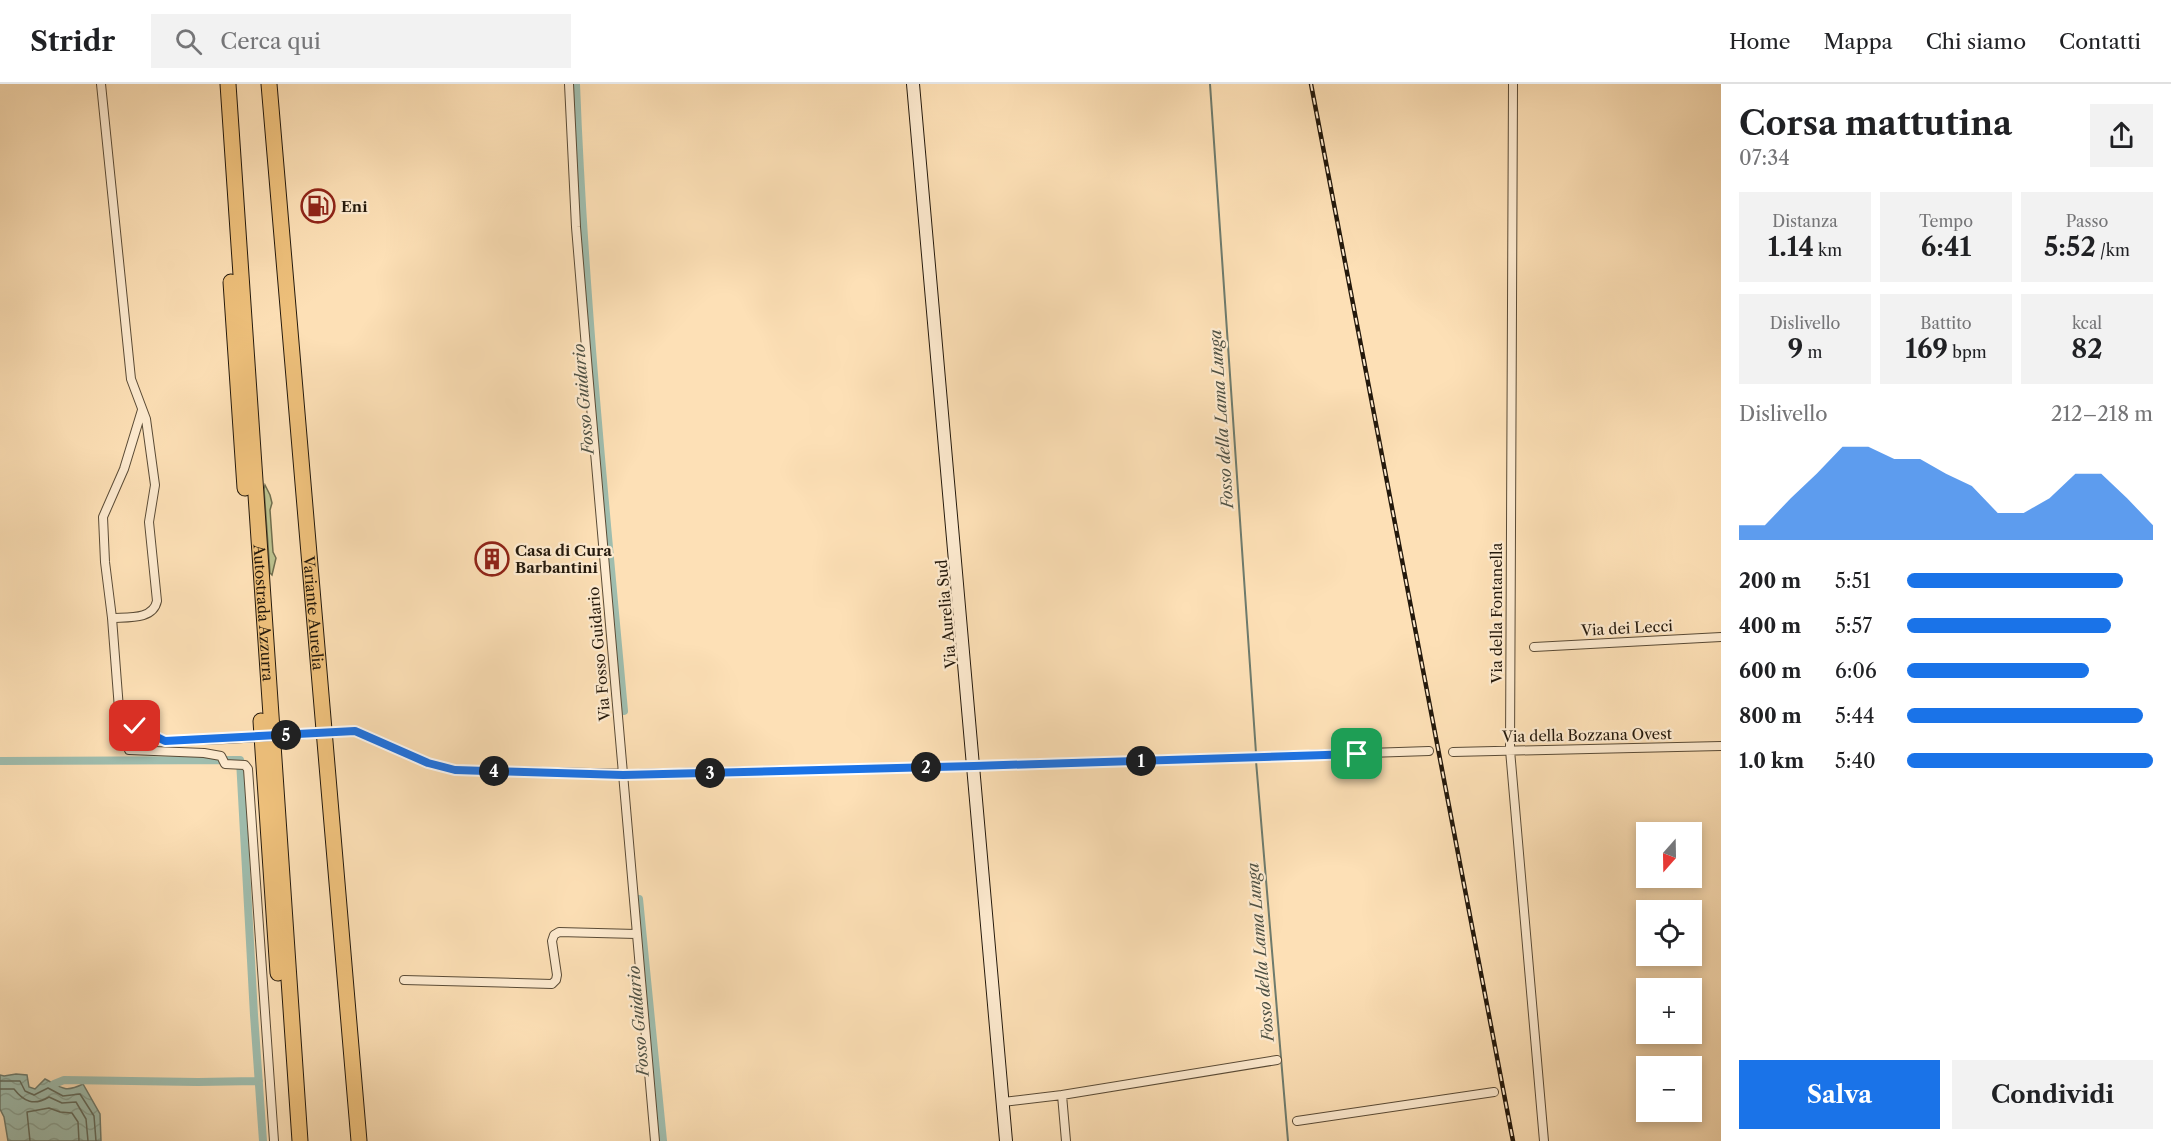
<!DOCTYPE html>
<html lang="it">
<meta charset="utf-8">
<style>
body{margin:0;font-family:"Libre Caslon Text",serif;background:#f2f2f2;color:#202124;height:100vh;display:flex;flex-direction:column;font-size:22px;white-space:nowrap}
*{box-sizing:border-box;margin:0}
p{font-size:20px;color:#757577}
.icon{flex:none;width:33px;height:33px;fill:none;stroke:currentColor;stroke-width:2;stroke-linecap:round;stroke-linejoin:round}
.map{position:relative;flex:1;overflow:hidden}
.panel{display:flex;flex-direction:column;background:#fff;width:450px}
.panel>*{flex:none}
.needle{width:39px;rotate:200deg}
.buttons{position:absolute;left:1636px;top:738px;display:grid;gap:12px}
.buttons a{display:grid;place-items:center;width:66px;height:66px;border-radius:0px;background:#fff;box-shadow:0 3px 9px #0003;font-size:30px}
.pin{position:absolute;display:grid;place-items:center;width:51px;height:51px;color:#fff;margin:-26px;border-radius:12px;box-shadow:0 3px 9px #0006}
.km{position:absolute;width:30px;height:30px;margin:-15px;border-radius:50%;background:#222;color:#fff;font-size:16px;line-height:30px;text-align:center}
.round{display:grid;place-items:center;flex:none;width:63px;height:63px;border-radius:0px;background:#f2f2f2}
.overview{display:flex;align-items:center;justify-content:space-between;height:102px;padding:0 18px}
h1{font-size:33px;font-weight:700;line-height:45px}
.stats{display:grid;grid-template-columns:repeat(3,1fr);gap:9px;height:102px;padding:6px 18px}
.stats div{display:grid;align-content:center;border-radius:0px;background:#f2f2f2;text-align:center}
.stats b{font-size:26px;font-weight:700}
.stats small{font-size:16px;font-weight:400}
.stats p{font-size:16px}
.chart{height:168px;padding:12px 18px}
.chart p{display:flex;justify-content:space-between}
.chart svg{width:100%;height:108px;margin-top:6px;fill:#1a73e8;opacity:.7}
.cta{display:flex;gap:12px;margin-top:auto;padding:12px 18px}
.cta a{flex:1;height:69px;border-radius:0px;background:#1a73e8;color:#fff;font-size:24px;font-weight:700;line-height:69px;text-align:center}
.cta a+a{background:#f2f2f2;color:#202124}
ul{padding:0 18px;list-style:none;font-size:20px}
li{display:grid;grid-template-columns:96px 72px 1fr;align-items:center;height:45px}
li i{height:15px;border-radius:8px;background:#1a73e8}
header{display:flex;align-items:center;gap:36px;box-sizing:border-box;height:84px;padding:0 30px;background:#fff;border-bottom:2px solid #e0e0e0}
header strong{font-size:28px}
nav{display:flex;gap:33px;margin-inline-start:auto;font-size:21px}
.search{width:420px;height:54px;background:#f2f2f2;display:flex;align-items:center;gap:15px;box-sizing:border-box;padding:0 21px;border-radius:0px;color:#757577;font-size:22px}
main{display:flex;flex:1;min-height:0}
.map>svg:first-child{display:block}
.grass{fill:#bcc390;stroke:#706e4e;stroke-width:1.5}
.water{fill:url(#water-waves);stroke:#6e7b6d;stroke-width:1.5}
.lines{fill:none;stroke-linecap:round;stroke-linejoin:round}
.shore{stroke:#626b5d;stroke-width:1.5}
.stream{stroke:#6e7b6d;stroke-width:2}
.canal{stroke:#9fbdae;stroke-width:8}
.street-casing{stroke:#5a4b36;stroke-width:10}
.secondary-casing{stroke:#24190c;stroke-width:14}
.highway-casing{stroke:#24190c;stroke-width:17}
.street{stroke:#feebd0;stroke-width:8}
.secondary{stroke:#feebd0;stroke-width:12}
.highway{stroke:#eec07b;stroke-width:15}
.rail-casing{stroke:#24190c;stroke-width:4.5}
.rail{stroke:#feebd0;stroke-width:2;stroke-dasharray:7;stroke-linecap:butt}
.street-bridge-casing{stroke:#5a4b36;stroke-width:10;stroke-linecap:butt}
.street-bridge{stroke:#feebd0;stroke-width:8}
.route-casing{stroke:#fff;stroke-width:12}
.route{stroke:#1a73e8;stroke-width:8}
.labels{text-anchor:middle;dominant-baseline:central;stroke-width:4.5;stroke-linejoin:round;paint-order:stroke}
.poi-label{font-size:15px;font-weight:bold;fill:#24190c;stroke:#feebd0;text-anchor:start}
.street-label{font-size:15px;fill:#24190c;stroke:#feebd0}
.water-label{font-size:16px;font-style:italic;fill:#4f5245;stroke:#feebd0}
</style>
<header>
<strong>Stridr</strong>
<div class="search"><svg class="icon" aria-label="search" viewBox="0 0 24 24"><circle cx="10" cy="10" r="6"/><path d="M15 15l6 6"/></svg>Cerca qui</div>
<nav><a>Home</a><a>Mappa</a><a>Chi siamo</a><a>Contatti</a></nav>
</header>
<main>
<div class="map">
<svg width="1721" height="1057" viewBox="0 0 1721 1057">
<defs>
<pattern id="water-waves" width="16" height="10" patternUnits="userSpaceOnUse" patternTransform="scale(1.5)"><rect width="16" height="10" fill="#9fbdae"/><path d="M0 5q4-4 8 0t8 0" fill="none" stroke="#89a294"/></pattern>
</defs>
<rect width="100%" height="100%" fill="#fde0b6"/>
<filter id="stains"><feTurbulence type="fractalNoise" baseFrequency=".00333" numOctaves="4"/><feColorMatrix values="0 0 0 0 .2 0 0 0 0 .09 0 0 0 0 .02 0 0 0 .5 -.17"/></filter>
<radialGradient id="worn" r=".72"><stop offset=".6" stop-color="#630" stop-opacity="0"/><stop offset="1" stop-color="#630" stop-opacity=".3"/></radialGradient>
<path class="grass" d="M 265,401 L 270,411 L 272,419 L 270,426 L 273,468 L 276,474 L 272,491 L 270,489 L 264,405 Z"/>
<path class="water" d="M 16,990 L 27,991 L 29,1003 L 35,1005 L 45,995 C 62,1004 65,1009 83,1000 L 100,1030 L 101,1057 L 8,1057 L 4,1033 L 0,1025 L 0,991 L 4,992 Z"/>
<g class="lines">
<path class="shore" d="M 0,997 L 20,997 L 25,1007 L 34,1011 L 48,1004 L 63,1012 L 80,1010 L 94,1032 L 96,1057
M 0,1005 L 14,1005 C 24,1018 34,1022 49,1013 L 62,1019 L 76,1018 L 86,1035 L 88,1057
M 30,1057 L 27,1028 L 49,1024 L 60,1028 L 72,1029 L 78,1038 L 79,1057"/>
<path class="stream" d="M 1210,0 L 1256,669
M 1256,677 L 1288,1057"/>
<path class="canal" d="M 576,0 C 584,210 605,418 624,627
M 0,677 L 240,676 L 254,931 L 263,1057
M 639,815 L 663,1057
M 54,1000 L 64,996 L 198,998 L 259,997"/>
<defs>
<path id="street" d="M 101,0 L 131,295 L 146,335 L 155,401 L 149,438 L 157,517 C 153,536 128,533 112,534 L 119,625 L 122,647 L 129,666 L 204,669 L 221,672 L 225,680 L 245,681 L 248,685 L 274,1057
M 569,0 L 576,143 L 588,288 L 655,1057
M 1513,0 L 1510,666 L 1544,1057
M 112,534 L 105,478 L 103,433 L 124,385 L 142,326
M 1534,563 L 1721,553
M 119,625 L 135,642 L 165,657 L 227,655
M 355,647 L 428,679 L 455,686 L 638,690 L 974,682 L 1429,667
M 1453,668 L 1721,662
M 404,896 L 552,900 L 556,896 L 557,891 L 552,857 L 554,851 L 559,848 L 636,850
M 1062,1011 L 1277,976
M 1003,1018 L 1062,1011 L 1066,1057
M 1297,1037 L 1494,1008"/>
<path id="secondary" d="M 913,0 L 1006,1057"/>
<g id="highway">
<path id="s1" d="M 228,0 L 300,1057"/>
<path id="s2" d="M 269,0 L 359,1057"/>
<path d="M 231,198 L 245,404"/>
<path d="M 261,637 L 278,889"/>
</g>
</defs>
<use href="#street" class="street-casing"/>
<use href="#secondary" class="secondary-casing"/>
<use href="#highway" class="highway-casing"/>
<use href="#street" class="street"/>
<use href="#secondary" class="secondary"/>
<use href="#highway" class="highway"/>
<defs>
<path id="rail" d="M 1311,0 L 1513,1057"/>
</defs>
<use href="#rail" class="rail-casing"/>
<use href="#rail" class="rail"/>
<defs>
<path id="street-bridge" d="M 227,655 L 355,647"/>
</defs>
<use href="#street-bridge" class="street-bridge-casing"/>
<use href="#street-bridge" class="street-bridge"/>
</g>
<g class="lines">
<defs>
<path id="route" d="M 135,642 L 165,657 L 355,647 L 428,679 L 455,686 L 623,691 L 974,682 L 1357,670"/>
</defs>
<use href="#route" class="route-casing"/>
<use href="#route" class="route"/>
</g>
<defs>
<symbol id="fuel-ring" viewBox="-11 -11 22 22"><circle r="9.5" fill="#feebd0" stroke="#8f2418" stroke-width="1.5"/><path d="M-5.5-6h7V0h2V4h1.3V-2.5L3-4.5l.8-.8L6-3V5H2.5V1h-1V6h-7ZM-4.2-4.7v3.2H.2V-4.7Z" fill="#8f2418"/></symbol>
<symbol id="building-ring" viewBox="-11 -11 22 22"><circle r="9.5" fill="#feebd0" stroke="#8f2418" stroke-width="1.5"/><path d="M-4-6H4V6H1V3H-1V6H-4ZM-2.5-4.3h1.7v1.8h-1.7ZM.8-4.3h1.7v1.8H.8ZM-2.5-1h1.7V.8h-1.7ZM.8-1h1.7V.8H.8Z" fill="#8f2418"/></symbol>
</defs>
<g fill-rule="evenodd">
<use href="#fuel-ring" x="299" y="103" width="38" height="38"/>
<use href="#building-ring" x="473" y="456" width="38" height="38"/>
</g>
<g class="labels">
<g class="poi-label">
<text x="341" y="122">Eni</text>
<text x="515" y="466">Casa di Cura<tspan x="515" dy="17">Barbantini</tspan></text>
</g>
<g class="street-label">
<text stroke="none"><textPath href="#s1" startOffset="530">Autostrada Azzurra</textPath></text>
<text stroke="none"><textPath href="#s2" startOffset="531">Variante Aurelia</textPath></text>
<text transform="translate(1496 529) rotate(-90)">Via della Fontanella</text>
<text transform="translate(946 530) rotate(-95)">Via Aurelia Sud</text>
<text transform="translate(1627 544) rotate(-3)">Via dei Lecci</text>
<text transform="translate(599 570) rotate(-95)">Via Fosso Guidario</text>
<text transform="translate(1587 651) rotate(-1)">Via della Bozzana Ovest</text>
</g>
<g class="water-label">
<text transform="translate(583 315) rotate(-95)">Fosso Guidario</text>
<text transform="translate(1221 335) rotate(-94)">Fosso della Lama Lunga</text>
<text transform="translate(1260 868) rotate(-95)">Fosso della Lama Lunga</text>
<text transform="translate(638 937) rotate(-95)">Fosso Guidario</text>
</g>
</g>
<rect width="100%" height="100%" filter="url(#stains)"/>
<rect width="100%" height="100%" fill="url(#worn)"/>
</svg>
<div class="buttons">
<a><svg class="needle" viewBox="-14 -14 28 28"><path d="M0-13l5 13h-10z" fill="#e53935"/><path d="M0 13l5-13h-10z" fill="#757577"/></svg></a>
<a><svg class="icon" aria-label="locate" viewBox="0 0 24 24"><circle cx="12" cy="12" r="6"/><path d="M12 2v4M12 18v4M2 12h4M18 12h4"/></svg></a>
<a>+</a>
<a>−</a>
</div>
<div class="pin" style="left:1357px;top:670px;background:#1e9e55"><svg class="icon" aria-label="arrive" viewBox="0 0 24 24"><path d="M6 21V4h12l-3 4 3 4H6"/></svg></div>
<div class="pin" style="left:135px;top:642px;background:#d93025"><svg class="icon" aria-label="check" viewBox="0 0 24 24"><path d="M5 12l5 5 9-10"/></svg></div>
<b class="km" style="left:1141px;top:677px">1</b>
<b class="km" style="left:926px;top:683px">2</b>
<b class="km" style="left:710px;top:689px">3</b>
<b class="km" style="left:494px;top:687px">4</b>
<b class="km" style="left:286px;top:651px">5</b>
</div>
<section class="panel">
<div class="overview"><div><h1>Corsa mattutina</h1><p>07:34</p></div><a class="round"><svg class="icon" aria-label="share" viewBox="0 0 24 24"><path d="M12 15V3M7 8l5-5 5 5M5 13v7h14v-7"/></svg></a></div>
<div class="stats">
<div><p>Distanza</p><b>1.14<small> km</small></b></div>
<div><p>Tempo</p><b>6:41</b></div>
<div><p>Passo</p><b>5:52<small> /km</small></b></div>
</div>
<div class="stats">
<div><p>Dislivello</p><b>9<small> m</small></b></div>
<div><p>Battito</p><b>169<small> bpm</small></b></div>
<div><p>kcal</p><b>82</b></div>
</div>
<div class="chart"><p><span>Dislivello</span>212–218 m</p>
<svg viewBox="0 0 160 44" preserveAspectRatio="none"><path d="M0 44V38L10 38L20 27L30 17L40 6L50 6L60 11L70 11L80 17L90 22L100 33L110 33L120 27L130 17L140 17L150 27L160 38V44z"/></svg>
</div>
<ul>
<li><b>200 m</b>5:51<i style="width:88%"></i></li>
<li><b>400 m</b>5:57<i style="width:83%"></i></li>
<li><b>600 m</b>6:06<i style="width:74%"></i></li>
<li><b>800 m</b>5:44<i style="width:96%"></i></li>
<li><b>1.0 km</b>5:40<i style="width:100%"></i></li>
</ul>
<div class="cta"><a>Salva</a><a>Condividi</a></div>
</section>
</main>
